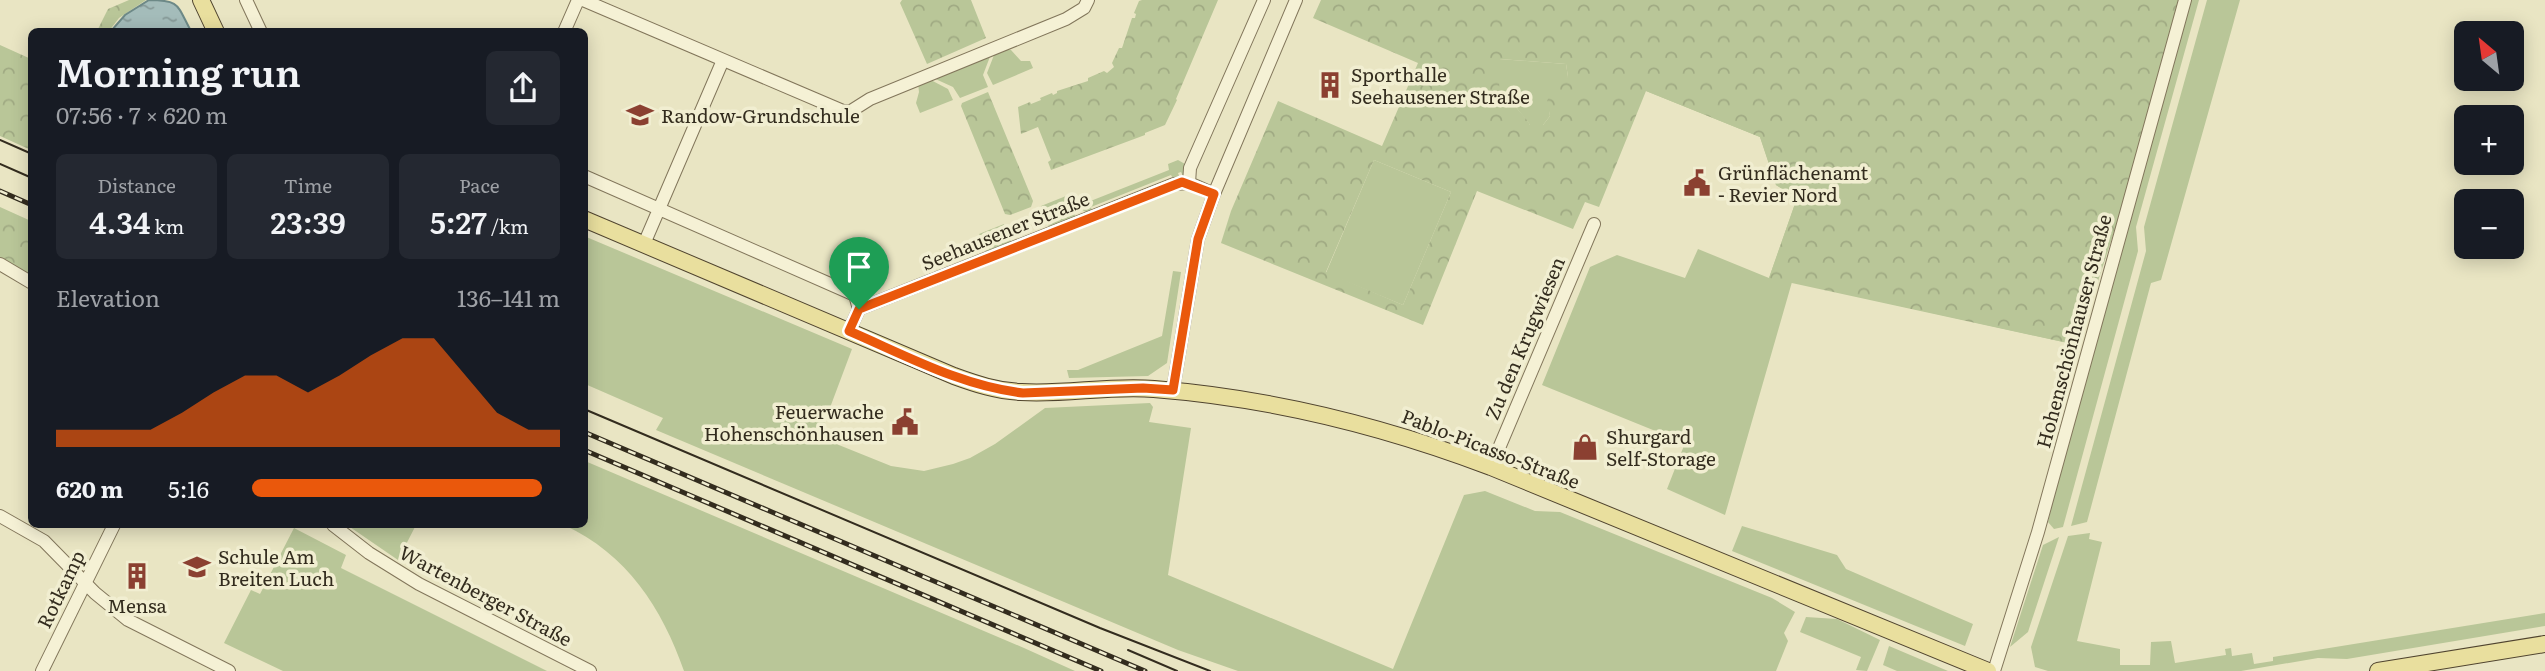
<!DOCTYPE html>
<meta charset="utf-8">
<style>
body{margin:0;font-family:Literata,serif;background:#242831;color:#f1f3f6;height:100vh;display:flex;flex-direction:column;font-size:26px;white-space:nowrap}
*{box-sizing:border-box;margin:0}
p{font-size:23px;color:#9ea1a6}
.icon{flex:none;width:38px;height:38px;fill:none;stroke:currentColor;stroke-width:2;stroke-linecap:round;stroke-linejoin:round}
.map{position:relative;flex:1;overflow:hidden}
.drawer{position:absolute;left:28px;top:28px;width:560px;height:500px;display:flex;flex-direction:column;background:#171b24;border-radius:10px;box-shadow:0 4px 18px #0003}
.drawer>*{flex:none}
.needle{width:46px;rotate:331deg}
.controls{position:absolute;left:2454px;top:21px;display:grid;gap:14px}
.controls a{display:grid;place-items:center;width:70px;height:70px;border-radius:10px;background:#171b24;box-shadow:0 4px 18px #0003;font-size:35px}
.pin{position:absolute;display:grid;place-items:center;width:60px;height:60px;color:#fff;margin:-72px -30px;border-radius:50% 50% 50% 0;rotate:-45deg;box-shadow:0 0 7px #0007}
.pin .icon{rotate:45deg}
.round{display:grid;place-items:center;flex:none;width:74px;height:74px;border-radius:10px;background:#242831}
.summary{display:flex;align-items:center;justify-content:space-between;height:119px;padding:0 28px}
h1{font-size:38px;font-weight:600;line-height:52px}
.figures{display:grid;grid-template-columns:repeat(3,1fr);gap:10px;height:119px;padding:7px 28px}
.figures div{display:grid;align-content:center;border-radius:10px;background:#242831;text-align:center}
.figures b{font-size:30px;font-weight:600}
.figures small{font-size:19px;font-weight:400}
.figures p{font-size:19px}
.chart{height:196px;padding:14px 28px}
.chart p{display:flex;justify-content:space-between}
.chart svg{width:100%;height:126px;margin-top:7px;fill:#ea580c;opacity:.7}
ul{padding:0 28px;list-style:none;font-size:23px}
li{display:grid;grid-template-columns:112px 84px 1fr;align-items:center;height:52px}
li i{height:18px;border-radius:9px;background:#ea580c}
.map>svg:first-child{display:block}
.grass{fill:#b9c698}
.park{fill:url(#park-crowns);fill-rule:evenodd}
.water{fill:url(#water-ripples);stroke:#6d8987;stroke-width:2}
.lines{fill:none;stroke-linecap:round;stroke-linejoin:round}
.minor-casing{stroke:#82765b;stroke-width:14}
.major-casing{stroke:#50442f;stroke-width:18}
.minor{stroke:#f5f1d5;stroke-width:12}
.major{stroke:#e9df9e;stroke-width:16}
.tram{stroke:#332c1e;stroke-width:2}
.rail-casing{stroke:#332c1e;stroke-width:5}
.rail{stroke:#f1eed1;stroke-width:2.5;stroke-dasharray:8;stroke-linecap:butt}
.route-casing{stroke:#fff;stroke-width:14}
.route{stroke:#ea580c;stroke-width:9}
.labels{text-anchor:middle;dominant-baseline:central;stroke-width:7;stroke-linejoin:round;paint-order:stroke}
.poi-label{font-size:19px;fill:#332c1e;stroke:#f1eed1;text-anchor:start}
.street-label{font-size:19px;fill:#332c1e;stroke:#f1eed1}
</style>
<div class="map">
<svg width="2545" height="671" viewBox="0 0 2545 671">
<defs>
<pattern id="park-crowns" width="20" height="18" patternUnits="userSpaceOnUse" patternTransform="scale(1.75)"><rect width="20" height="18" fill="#b9c698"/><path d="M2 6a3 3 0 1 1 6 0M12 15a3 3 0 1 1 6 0" fill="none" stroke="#a0aa83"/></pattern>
<pattern id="water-ripples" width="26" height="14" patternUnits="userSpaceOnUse" patternTransform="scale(1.75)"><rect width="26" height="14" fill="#a4bcba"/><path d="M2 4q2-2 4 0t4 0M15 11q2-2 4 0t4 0" fill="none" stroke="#869997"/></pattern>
</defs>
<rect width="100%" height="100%" fill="#e9e5c3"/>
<path class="grass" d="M 2191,0 L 2199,0 L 2136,227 L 2138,251 L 2063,527 L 2054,529 L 2048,522 L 2056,486 Z
M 2207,0 L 2240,0 L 2161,280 L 2151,283 L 2087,522 L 2071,526 L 2146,251 L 2144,227 Z
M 1644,30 L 2077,345 L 1792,282 L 1725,515 L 1667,489 L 1685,443 L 1542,385 L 1590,267 L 1617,255 L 1685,278 L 1698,249 L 1769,278 L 1797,198 L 1776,185 L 1760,137 L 1646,91 Z
M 1001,48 L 1011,50 L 1021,61 L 1030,61 L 1033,68 L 993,85 L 987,73 L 996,50 Z
M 991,54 L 983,75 L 988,87 L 960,98 L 953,87 L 931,77 Z
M 1499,59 L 1566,64 L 1568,77 C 1551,88 1547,96 1550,116 L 1543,125 L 1530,125 C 1525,117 1518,111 1514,104 L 1520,92 L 1499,93 Z
M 927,78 L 948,89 L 953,100 L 920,113 L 916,103 L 919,92 L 918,83 Z
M 1178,160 L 1185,164 L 1183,176 L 1181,172 L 1178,173 L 1180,178 L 1174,180 L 1171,175 L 1091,207 L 1092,212 L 1087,213 L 1081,209 L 1082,200 L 1086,197 L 1088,202 L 1169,170 L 1168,164 Z
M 1374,160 L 1451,192 L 1403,305 L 1326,273 Z
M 1071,194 L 1068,198 L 1076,218 L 1050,229 L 1041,206 Z
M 1004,224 L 1012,244 L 987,254 L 979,234 Z
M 584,236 L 852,349 L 819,437 L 891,466 L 924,471 L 953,464 L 970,458 L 995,444 L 1045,408 L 1150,403 L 1153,407 L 1149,422 L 1191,428 L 1168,575 L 1393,669 L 1464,495 L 1485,491 L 1535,511 L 1560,512 L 1772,598 L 1795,612 L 1784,633 L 1788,641 L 1776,671 L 1238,671 L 1178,650 L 656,430 L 663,418 L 585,384 Z
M 1173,271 L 1181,272 L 1167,363 L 1148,376 L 1069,378 L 1067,370 L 1078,370 L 1162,336 Z
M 585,461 L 1024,648 L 1075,671 L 684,671 C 662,608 627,554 564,525 L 584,525 Z
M 347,525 L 416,525 L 398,560 Z
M 1742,526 L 1837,555 L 1846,569 L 1973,624 L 1965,646 L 1732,551 Z
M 294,528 L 346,555 L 341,568 L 547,671 L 283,671 L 224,643 L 251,590 L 260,594 Z
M 2090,533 L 2089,539 L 2102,542 L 2077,641 L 2120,649 L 2120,665 L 2150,665 L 2151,642 L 2171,641 L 2175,663 L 2226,655 L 2225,649 L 2231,648 L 2232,656 L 2252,653 L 2254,664 L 2273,661 L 2273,657 L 2545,613 L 2545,626 L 2347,659 L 2318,658 L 2241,671 L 2048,671 L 2035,667 L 2031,647 L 2068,536 Z
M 2059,537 L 2028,632 L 2010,647 L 2043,545 Z
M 1806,617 L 1837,619 L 1880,640 L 1867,671 L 1856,670 L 1861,657 L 1800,632 Z
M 1889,646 L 1948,671 L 1897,671 L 1883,665 Z"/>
<path class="park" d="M 129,0 L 146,0 L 119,18 L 109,31 L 97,31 L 108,9 Z
M 902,0 L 971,0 L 986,38 L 927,64 L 900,3 Z
M 1142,0 L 1218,0 L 1176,99 L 1177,100 L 1165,125 L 1145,133 L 1145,135 L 1051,170 L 1048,162 L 1051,160 L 1038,127 L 1021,134 L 1018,107 L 1030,102 L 1031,104 L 1041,100 L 1040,98 L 1052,93 L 1053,95 L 1057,93 L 1057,91 L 1088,81 L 1088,78 L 1104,71 L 1107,73 L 1114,67 L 1112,63 L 1119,48 L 1122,48 L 1132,18 L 1135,18 L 1136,14 L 1134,13 L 1139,1 Z
M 1321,0 L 2180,0 L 2121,211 L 2077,345 L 1769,278 L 1797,198 L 1776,185 L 1760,137 L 1646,91 L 1599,207 L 1585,202 L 1573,229 L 1477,191 L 1423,325 L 1221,243 L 1231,211 L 1278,101 L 1382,146 L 1418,63 L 1313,18 ZM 1500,59 L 1566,64 L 1568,77 L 1553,79 L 1554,86 L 1547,101 L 1550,116 L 1543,125 L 1530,125 C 1526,117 1518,111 1514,104 L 1520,92 L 1519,88 L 1499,93 ZM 1374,160 L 1451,192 L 1403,305 L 1326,272 Z
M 0,45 L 31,59 L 31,150 L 0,136 Z
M 988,92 L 1033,201 L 1031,207 L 1010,215 L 1005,214 L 961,106 L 962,103 Z
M 0,207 L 31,221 L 31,277 L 0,257 Z"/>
<path class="water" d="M 149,0 C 181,0 177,6 191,31 L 111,31 L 125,15 Z"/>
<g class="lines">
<defs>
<path id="minor" d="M 246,0 L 261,32
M 583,0 L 843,111 L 851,111 L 870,99 L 1066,19 L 1084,8 L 1088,0
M 564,32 L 578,0
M 584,176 L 855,295 L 859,309
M 1189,183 L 1190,168 L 1264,0
M 644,244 L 723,60
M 0,264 L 32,283
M 849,331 L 859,309 L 1174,184 L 1189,183 L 1214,194
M 1173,390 L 1198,239 L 1214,194 L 1296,0
M 1491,467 L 1594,224
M 0,516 L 44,541 L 95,593 L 128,620 L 229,671
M 333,525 L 369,553 L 419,584 L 590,671
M 42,671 L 114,525
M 1994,671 L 2038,532 L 2185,0"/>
<path id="major" d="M 201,0 L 216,32
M 584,219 L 954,376 C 976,384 997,391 1021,392 C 1065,395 1110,385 1154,389 C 1270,398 1383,426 1491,467 L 1988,671
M 2378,671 L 2545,644"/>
</defs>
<use href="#minor" class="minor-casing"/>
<use href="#major" class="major-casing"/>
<use href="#minor" class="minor"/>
<use href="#major" class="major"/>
<path class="tram" d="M 0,140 L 32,154
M 0,164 L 32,178
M 584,409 L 1100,628 L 1210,671
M 1128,650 L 1177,671"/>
<defs>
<path id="rail" d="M 0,191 L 32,205
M 584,432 L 1145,671
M 584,450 L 1101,671"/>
</defs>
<use href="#rail" class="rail-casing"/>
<use href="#rail" class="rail"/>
</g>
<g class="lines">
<defs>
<path id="route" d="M 1182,182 L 1214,194 L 1198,239 L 1173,390 L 1143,388 L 1023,393 C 961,386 905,355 849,331 L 859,309 Z"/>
</defs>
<use href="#route" class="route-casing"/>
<use href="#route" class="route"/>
</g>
<defs>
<symbol id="building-bare" viewBox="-9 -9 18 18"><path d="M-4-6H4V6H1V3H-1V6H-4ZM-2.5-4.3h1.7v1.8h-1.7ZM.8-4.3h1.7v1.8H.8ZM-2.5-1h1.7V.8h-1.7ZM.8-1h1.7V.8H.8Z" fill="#8b4031" stroke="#f1eed1" stroke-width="2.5" paint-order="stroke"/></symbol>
<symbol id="school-bare" viewBox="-9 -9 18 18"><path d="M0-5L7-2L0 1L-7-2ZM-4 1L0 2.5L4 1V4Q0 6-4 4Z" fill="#8b4031" stroke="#f1eed1" stroke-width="2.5" paint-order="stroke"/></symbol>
<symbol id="civic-bare" viewBox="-9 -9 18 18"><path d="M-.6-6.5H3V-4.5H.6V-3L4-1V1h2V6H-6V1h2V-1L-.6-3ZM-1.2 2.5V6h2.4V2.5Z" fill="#8b4031" stroke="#f1eed1" stroke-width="2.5" paint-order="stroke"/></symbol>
<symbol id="shop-bare" viewBox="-9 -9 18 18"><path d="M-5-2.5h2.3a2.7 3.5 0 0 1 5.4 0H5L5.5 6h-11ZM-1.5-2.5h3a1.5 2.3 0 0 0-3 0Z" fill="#8b4031" stroke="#f1eed1" stroke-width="2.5" paint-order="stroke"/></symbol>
</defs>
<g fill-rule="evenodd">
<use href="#building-bare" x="1311" y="66" width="38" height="38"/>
<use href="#school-bare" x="621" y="96" width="38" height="38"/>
<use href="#civic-bare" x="1678" y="164" width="38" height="38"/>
<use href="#civic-bare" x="886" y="403" width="38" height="38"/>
<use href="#shop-bare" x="1566" y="428" width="38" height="38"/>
<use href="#school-bare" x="178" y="548" width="38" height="38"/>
<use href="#building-bare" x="118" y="557" width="38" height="38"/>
</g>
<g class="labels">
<g class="poi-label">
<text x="1351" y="74">Sporthalle<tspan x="1351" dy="22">Seehausener Straße</tspan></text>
<text x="661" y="115">Randow-Grundschule</text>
<text x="1718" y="172">Grünflächenamt<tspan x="1718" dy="22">- Revier Nord</tspan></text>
<text x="884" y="411" text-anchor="end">Feuerwache<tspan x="884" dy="22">Hohenschönhausen</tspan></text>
<text x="1606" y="436">Shurgard<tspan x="1606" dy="22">Self-Storage</tspan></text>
<text x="218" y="556">Schule Am<tspan x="218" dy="22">Breiten Luch</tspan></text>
<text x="137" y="605" text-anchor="middle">Mensa</text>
</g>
<g class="street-label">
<text transform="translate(1005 230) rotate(-22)">Seehausener Straße</text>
<text transform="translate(2073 331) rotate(-75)">Hohenschönhauser Straße</text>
<text transform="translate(1524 338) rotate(-67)">Zu den Krugwiesen</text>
<text transform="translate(1491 448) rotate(21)">Pablo-Picasso-Straße</text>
<text transform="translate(60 589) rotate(-64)">Rotkamp</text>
<text transform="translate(486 595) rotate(28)">Wartenberger Straße</text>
</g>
</g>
</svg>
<div class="controls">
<a><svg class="needle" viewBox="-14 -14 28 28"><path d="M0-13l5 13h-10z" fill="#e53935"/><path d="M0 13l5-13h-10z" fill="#9ea1a6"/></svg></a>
<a>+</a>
<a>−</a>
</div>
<div class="pin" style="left:859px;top:309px;background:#1e9e55"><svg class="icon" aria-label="arrive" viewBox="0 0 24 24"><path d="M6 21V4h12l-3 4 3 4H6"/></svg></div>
<section class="drawer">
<div class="summary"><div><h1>Morning run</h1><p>07:56 · 7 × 620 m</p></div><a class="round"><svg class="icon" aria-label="share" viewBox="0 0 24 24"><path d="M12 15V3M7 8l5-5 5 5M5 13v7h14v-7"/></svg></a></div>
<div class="figures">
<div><p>Distance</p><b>4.34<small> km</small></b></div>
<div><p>Time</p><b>23:39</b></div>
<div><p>Pace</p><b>5:27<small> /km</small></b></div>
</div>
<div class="chart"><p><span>Elevation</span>136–141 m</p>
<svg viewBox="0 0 160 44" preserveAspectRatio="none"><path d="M0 44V38L10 38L20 38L30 38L40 32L50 25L60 19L70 19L80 25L90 19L100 12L110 6L120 6L130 19L140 32L150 38L160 38V44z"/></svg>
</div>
<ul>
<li><b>620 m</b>5:16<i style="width:94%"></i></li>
</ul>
</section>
</div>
